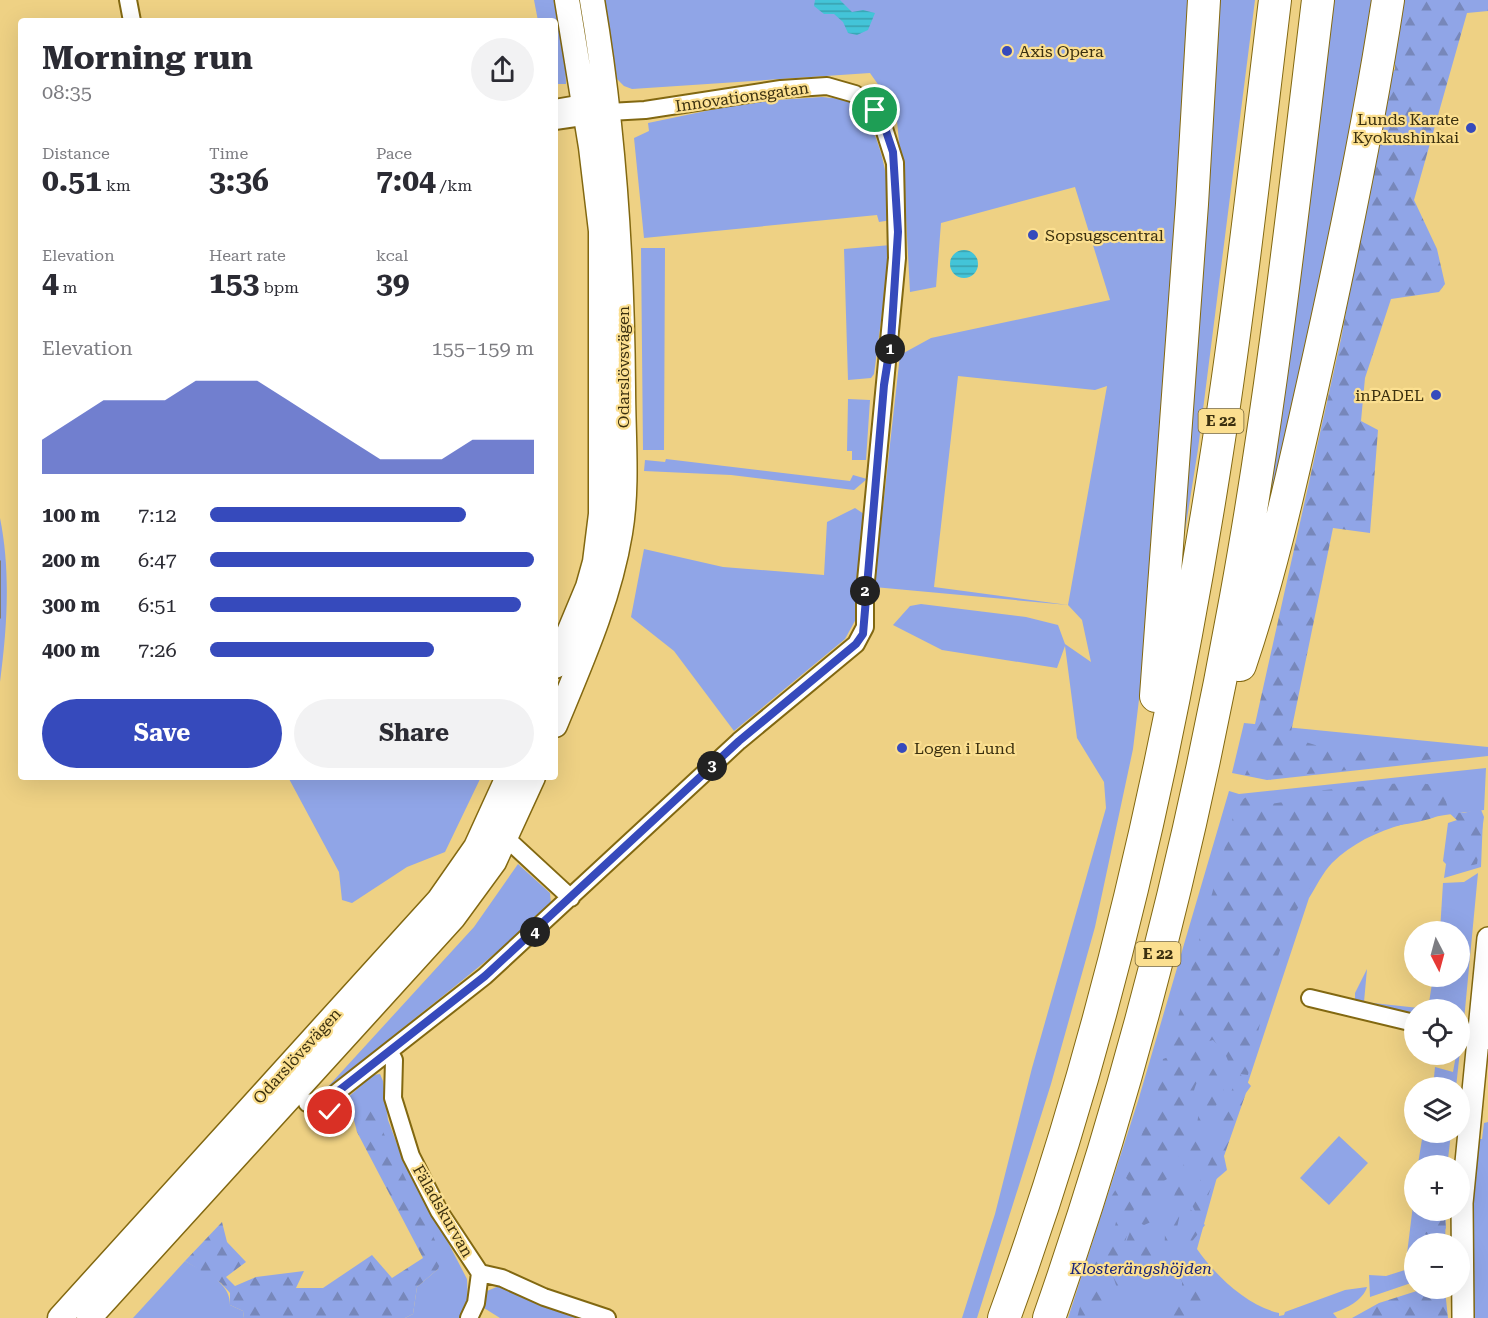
<!DOCTYPE html>
<meta charset="utf-8">
<style>
body{margin:0;font-family:"Roboto Serif",serif;background:#f2f2f3;color:#2b2b33;height:100vh;display:flex;flex-direction:column;font-size:22px;white-space:nowrap}
*{box-sizing:border-box;margin:0}
p{font-size:20px;color:#7c7c81}
.icon{flex:none;width:33px;height:33px;fill:none;stroke:currentColor;stroke-width:2;stroke-linecap:round;stroke-linejoin:round}
.map{position:relative;flex:1;overflow:hidden}
.sheet{position:absolute;left:18px;top:18px;width:540px;height:762px;display:flex;flex-direction:column;background:#fff;border-radius:6px;box-shadow:0 6px 24px #0002}
.sheet>*{flex:none}
.needle{width:39px;rotate:174deg}
.fabs{position:absolute;left:1404px;top:921px;display:grid;gap:12px}
.fabs a{display:grid;place-items:center;width:66px;height:66px;border-radius:50%;background:#fff;box-shadow:0 6px 24px #0002;font-size:30px}
.pin{position:absolute;display:grid;place-items:center;width:51px;height:51px;color:#fff;margin:-26px;border:3px solid #fff;border-radius:50%;box-shadow:0 2px 6px #0007}
.km{position:absolute;width:30px;height:30px;margin:-15px;border-radius:50%;background:#222;color:#fff;font-size:16px;line-height:30px;text-align:center}
.round{display:grid;place-items:center;flex:none;width:63px;height:63px;border-radius:32px;background:#f2f2f3}
.summary{display:flex;align-items:center;justify-content:space-between;height:102px;padding:0 24px}
h1{font-size:33px;font-weight:700;line-height:45px}
.figures{display:grid;grid-template-columns:repeat(3,1fr);gap:9px;height:102px;padding:6px 24px}
.figures div{display:grid;align-content:center}
.figures b{font-size:30px;font-weight:700}
.figures small{font-size:16px;font-weight:400}
.figures p{font-size:16px}
.chart{height:168px;padding:12px 24px}
.chart p{display:flex;justify-content:space-between}
.chart svg{width:100%;height:108px;margin-top:6px;fill:#364abc;opacity:.7}
.primary-button{display:flex;gap:12px;margin-top:auto;padding:12px 24px}
.primary-button a{flex:1;height:69px;border-radius:36px;background:#364abc;color:#fff;font-size:24px;font-weight:700;line-height:69px;text-align:center}
.primary-button a+a{background:#f2f2f3;color:#2b2b33}
ul{padding:0 24px;list-style:none;font-size:20px}
li{display:grid;grid-template-columns:96px 72px 1fr;align-items:center;height:45px}
li i{height:15px;border-radius:8px;background:#364abc}
.map>svg:first-child{display:block}
.green{fill:#90a5e7;fill-rule:evenodd}
.forest{fill:url(#forest-firs)}
.water{fill:url(#water-rules)}
.lines{fill:none;stroke-linecap:round;stroke-linejoin:round}
.minor-casing{stroke:#826811;stroke-width:20}
.tertiary-casing{stroke:#826811;stroke-width:24}
.secondary-casing{stroke:#826811;stroke-width:27}
.motorway-casing{stroke:#826811;stroke-width:34}
.minor{stroke:#fff;stroke-width:16}
.tertiary{stroke:#fff;stroke-width:21}
.secondary{stroke:#fff;stroke-width:24}
.motorway{stroke:#fff;stroke-width:32}
.tram{stroke:#84723f;stroke-width:1.5}
.route-casing{stroke:#fff;stroke-width:12}
.route{stroke:#364abc;stroke-width:8}
.poi-dot{fill:#364abc;stroke:#fbdf90;stroke-width:2}
.labels{text-anchor:middle;dominant-baseline:central;stroke-width:4.5;stroke-linejoin:round;paint-order:stroke}
.shield{fill:#fbdf90;stroke:#756436;stroke-width:1.5}
.shield-label{font-size:15px;font-weight:bold;fill:#3b300f}
.poi-label{font-size:16px;fill:#3b300f;stroke:#fbdf90;text-anchor:start}
.street-label{font-size:16px;fill:#3b300f;stroke:#fbdf90}
.park-label{font-size:16px;font-style:italic;fill:#1a257a;stroke:#fbdf90}
</style>
<div class="map">
<svg width="1488" height="1318" viewBox="0 0 1488 1318">
<defs>
<pattern id="forest-firs" width="22" height="20" patternUnits="userSpaceOnUse" patternTransform="scale(1.5)"><rect width="22" height="20" fill="#90a5e7"/><path d="M5 1l3.5 6h-7zM16 11l3.5 6h-7z" fill="#7787ba"/></pattern>
<pattern id="water-rules" width="6" height="5" patternUnits="userSpaceOnUse" patternTransform="scale(1.5)"><rect width="6" height="5" fill="#43c4d8"/><path d="M0 2.5h6" fill="none" stroke="#39a0ae"/></pattern>
</defs>
<rect width="100%" height="100%" fill="#eed184"/>
<path class="green" d="M 534,0 L 557,0 L 565,48 L 566,84 L 555,84 L 555,21 L 538,21 Z
M 599,0 L 1195,0 L 1158,543 L 1133,749 L 1095,927 L 1051,1084 L 977,1318 L 962,1318 L 995,1214 L 1032,1068 L 1106,808 L 1104,782 L 1077,738 L 1065,646 L 1057,668 L 942,650 L 893,625 L 910,606 L 921,604 L 1026,617 L 1058,625 L 1065,644 L 1091,662 L 1082,620 L 1068,605 L 874,587 L 900,355 L 931,338 L 1110,300 L 1075,187 L 941,223 L 936,287 L 910,292 L 906,217 L 896,110 L 870,73 L 632,89 L 624,86 L 615,77 ZM 958,376 L 1095,390 L 1107,386 L 1068,605 L 934,587 Z
M 1216,0 L 1255,0 L 1198,449 L 1172,614 Z
M 1334,0 L 1374,0 L 1349,159 L 1257,582 L 1294,323 Z
M 822,97 C 830,98 843,98 850,102 C 882,124 889,184 891,220 L 879,222 L 877,215 L 644,238 L 634,138 L 649,131 L 648,123 L 749,102 Z
M 891,245 L 874,374 L 871,378 L 848,380 L 844,249 Z
M 641,248 L 665,248 L 664,450 L 643,450 Z
M 848,399 L 870,400 L 866,460 L 852,460 L 852,451 L 847,451 Z
M 666,459 L 850,481 L 853,475 L 867,479 L 854,490 L 731,475 L 644,471 L 645,460 L 665,462 Z
M 855,508 L 864,514 L 856,619 L 845,639 L 734,731 L 674,651 L 631,617 L 644,549 L 723,567 L 824,575 L 827,522 Z
M 0,518 C 11,572 7,628 0,682 Z
M 1244,723 L 1488,747 L 1488,756 L 1267,780 L 1232,773 Z
M 1486,768 L 1484,810 C 1431,816 1372,824 1332,863 C 1323,872 1316,887 1309,898 L 1219,1170 L 1197,1249 C 1215,1275 1247,1306 1279,1313 L 1279,1316 L 1284,1315 L 1285,1312 L 1345,1290 L 1367,1287 C 1363,1300 1346,1309 1333,1313 L 1337,1318 L 1068,1318 L 1138,1101 L 1229,791 L 1239,794 Z
M 288,777 L 481,777 L 445,852 L 407,867 L 352,903 L 342,900 L 339,872 Z
M 1475,814 L 1483,817 L 1481,867 L 1444,878 L 1446,864 L 1443,861 L 1448,823 Z
M 518,864 L 550,893 L 551,904 C 481,971 399,1026 328,1092 L 324,1091 L 474,927 Z
M 1478,873 L 1464,1020 L 1462,1023 L 1460,1023 L 1460,1010 L 1428,1009 L 1433,977 L 1460,976 L 1460,932 L 1440,931 L 1443,883 L 1464,882 Z
M 1367,969 L 1364,1002 L 1428,1009 L 1414,1010 L 1414,1014 L 1355,1003 L 1355,993 Z
M 1460,1042 L 1461,1042 L 1456,1087 L 1433,1087 L 1435,1067 L 1453,1072 L 1456,1055 L 1460,1054 Z
M 380,1074 L 383,1081 L 388,1120 L 397,1144 L 467,1279 L 468,1303 L 460,1318 L 405,1318 L 413,1314 L 417,1287 L 438,1269 L 350,1105 L 336,1108 L 373,1075 Z
M 1488,1122 L 1488,1318 L 1473,1318 L 1471,1207 L 1477,1139 L 1482,1139 L 1484,1123 Z
M 1423,1133 L 1451,1133 L 1448,1159 L 1441,1165 L 1418,1164 Z
M 1339,1136 L 1368,1163 L 1329,1205 L 1300,1178 Z
M 1414,1197 L 1414,1210 L 1446,1211 L 1445,1243 L 1414,1244 L 1414,1282 L 1370,1297 L 1369,1275 L 1386,1276 L 1405,1270 Z
M 185,1261 C 204,1272 230,1281 230,1305 L 243,1311 L 244,1318 L 133,1318 Z
M 499,1286 L 506,1289 L 585,1318 L 500,1318 L 484,1308 L 487,1291 Z"/>
<path class="forest" d="M 1404,0 L 1488,0 L 1488,11 L 1467,13 L 1414,200 L 1437,249 L 1445,284 L 1439,292 L 1391,299 L 1365,378 L 1361,421 L 1378,430 L 1370,533 L 1333,528 L 1290,737 L 1334,751 L 1456,753 L 1442,758 C 1377,765 1309,779 1245,775 L 1251,761 L 1251,742 L 1341,339 L 1388,81 L 1395,69 L 1395,40 Z
M 1412,782 L 1442,786 L 1448,809 C 1461,816 1467,813 1480,807 L 1484,817 L 1477,864 L 1453,870 L 1455,845 L 1460,823 L 1447,811 C 1424,826 1393,822 1369,834 C 1283,877 1269,991 1248,1075 L 1240,1074 L 1251,1086 L 1246,1093 L 1224,1156 L 1227,1170 L 1213,1182 L 1208,1196 L 1199,1183 L 1218,1145 L 1223,1106 L 1232,1100 L 1230,1094 L 1240,1074 L 1233,1073 L 1224,1051 L 1213,1040 L 1199,1044 C 1215,1076 1198,1066 1193,1096 L 1187,1100 L 1190,1111 L 1183,1151 L 1167,1170 L 1170,1177 L 1164,1181 C 1162,1197 1149,1206 1151,1222 L 1144,1225 L 1135,1221 L 1144,1186 L 1142,1178 L 1133,1186 L 1126,1178 L 1158,1090 L 1163,1059 L 1171,1056 L 1169,1050 L 1237,803 L 1248,796 L 1257,806 L 1297,800 L 1314,791 Z
M 1215,1049 L 1219,1050 L 1224,1089 L 1214,1110 L 1202,1150 L 1186,1187 L 1174,1241 L 1164,1260 L 1165,1233 L 1177,1184 L 1196,1129 L 1204,1084 L 1215,1065 Z
M 350,1105 L 373,1111 L 443,1257 L 438,1269 L 417,1287 L 413,1314 L 405,1318 L 244,1318 L 243,1311 L 230,1305 L 230,1293 L 221,1283 L 185,1261 L 222,1222 L 227,1242 L 246,1262 L 226,1277 L 235,1286 L 256,1277 L 304,1271 L 296,1288 L 323,1288 L 372,1255 L 392,1278 L 423,1258 L 357,1132 Z
M 1141,1182 L 1123,1250 L 1133,1224 L 1141,1229 L 1151,1228 L 1154,1246 L 1148,1249 L 1152,1253 L 1153,1263 L 1140,1271 L 1137,1278 L 1131,1278 L 1120,1297 L 1113,1276 L 1121,1269 L 1118,1260 L 1109,1280 L 1096,1318 L 1077,1318 L 1094,1254 C 1112,1247 1113,1233 1118,1214 L 1108,1202 L 1116,1189 L 1134,1189 Z
M 1199,1187 L 1207,1199 L 1202,1222 L 1205,1225 L 1186,1249 L 1179,1244 L 1190,1209 L 1197,1215 L 1192,1205 Z
M 1439,1212 L 1444,1212 L 1446,1228 L 1439,1239 L 1434,1238 L 1435,1243 L 1432,1243 L 1431,1237 L 1423,1233 L 1436,1228 Z
M 1186,1265 C 1200,1276 1202,1301 1206,1318 L 1170,1318 L 1165,1315 L 1163,1311 L 1167,1303 L 1182,1293 L 1182,1282 L 1176,1271 Z
M 1423,1289 L 1445,1290 L 1448,1318 L 1352,1318 L 1379,1303 Z"/>
<path class="water" d="M 815,0 L 840,0 L 852,12 L 863,10 L 875,13 L 868,30 L 857,35 L 848,33 L 843,22 L 834,14 L 824,14 L 814,6 Z
M950 264a14 14 0 1 1 28 0a14 14 0 1 1-28 0Z"/>
<g class="lines">
<defs>
<path id="minor" d="M 128,0 L 132,21
M 555,121 L 596,115
M 497,834 L 506,838 L 571,898
M 1310,998 L 1414,1023
M 1460,1032 L 1487,1041
M 390,1052 L 394,1060 L 393,1098 L 411,1156 L 439,1211 L 480,1273 L 502,1278 L 544,1297 L 607,1318
M 307,1103 L 327,1100 L 485,976 L 739,741 L 856,644 L 865,627 L 865,591 L 897,258 L 895,163 L 882,122 L 875,110 L 855,94 L 827,86 L 781,89 L 645,110 L 609,112 L 584,103 L 555,108
M 469,1318 L 476,1303 L 480,1273"/>
<path id="tertiary" d="M 1463,1318 L 1462,1203 L 1488,938"/>
<path id="secondary" d="M 555,666 L 588,587 L 595,562 L 601,514 L 601,231 L 591,147 L 567,0
M 555,725 C 581,662 609,600 620,533 C 628,486 623,435 623,388 C 622,257 614,129 592,0
M 60,1318 L 439,900 L 476,847 L 508,777
M 89,1318 L 453,918 L 494,862 L 533,777"/>
<path id="motorway" d="M 1240,665 C 1271,574 1291,481 1312,388 C 1341,259 1368,131 1388,0
M 1156,696 L 1192,204 L 1204,0
M 1004,1318 C 1104,1045 1169,757 1214,471 C 1239,314 1256,157 1275,0
M 1049,1318 C 1131,1084 1192,841 1236,597 C 1272,400 1294,199 1318,0"/>
</defs>
<use href="#minor" class="minor-casing"/>
<use href="#tertiary" class="tertiary-casing"/>
<use href="#secondary" class="secondary-casing"/>
<use href="#motorway" class="motorway-casing"/>
<use href="#minor" class="minor"/>
<use href="#tertiary" class="tertiary"/>
<use href="#secondary" class="secondary"/>
<use href="#motorway" class="motorway"/>
<path class="tram" d="M 0,561 L 0,618"/>
</g>
<g class="lines">
<defs>
<path id="route" d="M 330,1112 L 327,1100 L 485,976 L 739,741 L 856,644 L 863,634 L 884,385 L 891,341 L 898,232 L 893,152 L 886,131 L 875,110"/>
</defs>
<use href="#route" class="route-casing"/>
<use href="#route" class="route"/>
</g>
<g class="poi-dot">
<circle cx="1007" cy="51" r="6"/>
<circle cx="1471" cy="128" r="6"/>
<circle cx="1033" cy="235" r="6"/>
<circle cx="1436" cy="395" r="6"/>
<circle cx="902" cy="748" r="6"/>
</g>
<g class="labels">
<g class="shield">
<rect x="1198.5" y="409" width="45" height="24" rx="4.5"/>
<rect x="1135.5" y="942" width="45" height="24" rx="4.5"/>
</g>
<g class="shield-label">
<text x="1221" y="421">E 22</text>
<text x="1158" y="954">E 22</text>
</g>
<g class="poi-label">
<text x="1019" y="51">Axis Opera</text>
<text x="1459" y="119" text-anchor="end">Lunds Karate<tspan x="1459" dy="18">Kyokushinkai</tspan></text>
<text x="1045" y="235">Sopsugscentral</text>
<text x="1424" y="395" text-anchor="end">inPADEL</text>
<text x="914" y="748">Logen i Lund</text>
</g>
<g class="street-label">
<text transform="translate(742 97) rotate(-8)">Innovationsgatan</text>
<text transform="translate(623 367) rotate(-90)">Odarslövsvägen</text>
<text transform="translate(297 1056) rotate(-48)">Odarslövsvägen</text>
<text transform="translate(443 1211) rotate(60)">Fäladskurvan</text>
</g>
<g class="park-label">
<text x="1141" y="1268">Klosterängshöjden</text>
</g>
</g>
</svg>
<div class="fabs">
<a><svg class="needle" viewBox="-14 -14 28 28"><path d="M0-13l5 13h-10z" fill="#e53935"/><path d="M0 13l5-13h-10z" fill="#7c7c81"/></svg></a>
<a><svg class="icon" aria-label="locate" viewBox="0 0 24 24"><circle cx="12" cy="12" r="6"/><path d="M12 2v4M12 18v4M2 12h4M18 12h4"/></svg></a>
<a><svg class="icon" aria-label="layers" viewBox="0 0 24 24"><path d="M12 4l9 5-9 5-9-5zM3 14l9 5 9-5"/></svg></a>
<a>+</a>
<a>−</a>
</div>
<div class="pin" style="left:875px;top:110px;background:#1e9e55"><svg class="icon" aria-label="arrive" viewBox="0 0 24 24"><path d="M6 21V4h12l-3 4 3 4H6"/></svg></div>
<div class="pin" style="left:330px;top:1112px;background:#d93025"><svg class="icon" aria-label="check" viewBox="0 0 24 24"><path d="M5 12l5 5 9-10"/></svg></div>
<b class="km" style="left:890px;top:349px">1</b>
<b class="km" style="left:865px;top:591px">2</b>
<b class="km" style="left:712px;top:766px">3</b>
<b class="km" style="left:535px;top:932px">4</b>
<section class="sheet">
<div class="summary"><div><h1>Morning run</h1><p>08:35</p></div><a class="round"><svg class="icon" aria-label="share" viewBox="0 0 24 24"><path d="M12 15V3M7 8l5-5 5 5M5 13v7h14v-7"/></svg></a></div>
<div class="figures">
<div><p>Distance</p><b>0.51<small> km</small></b></div>
<div><p>Time</p><b>3:36</b></div>
<div><p>Pace</p><b>7:04<small> /km</small></b></div>
</div>
<div class="figures">
<div><p>Elevation</p><b>4<small> m</small></b></div>
<div><p>Heart rate</p><b>153<small> bpm</small></b></div>
<div><p>kcal</p><b>39</b></div>
</div>
<div class="chart"><p><span>Elevation</span>155–159 m</p>
<svg viewBox="0 0 160 44" preserveAspectRatio="none"><path d="M0 44V30L10 22L20 14L30 14L40 14L50 6L60 6L70 6L80 14L90 22L100 30L110 38L120 38L130 38L140 30L150 30L160 30V44z"/></svg>
</div>
<ul>
<li><b>100 m</b>7:12<i style="width:79%"></i></li>
<li><b>200 m</b>6:47<i style="width:100%"></i></li>
<li><b>300 m</b>6:51<i style="width:96%"></i></li>
<li><b>400 m</b>7:26<i style="width:69%"></i></li>
</ul>
<div class="primary-button"><a>Save</a><a>Share</a></div>
</section>
</div>
